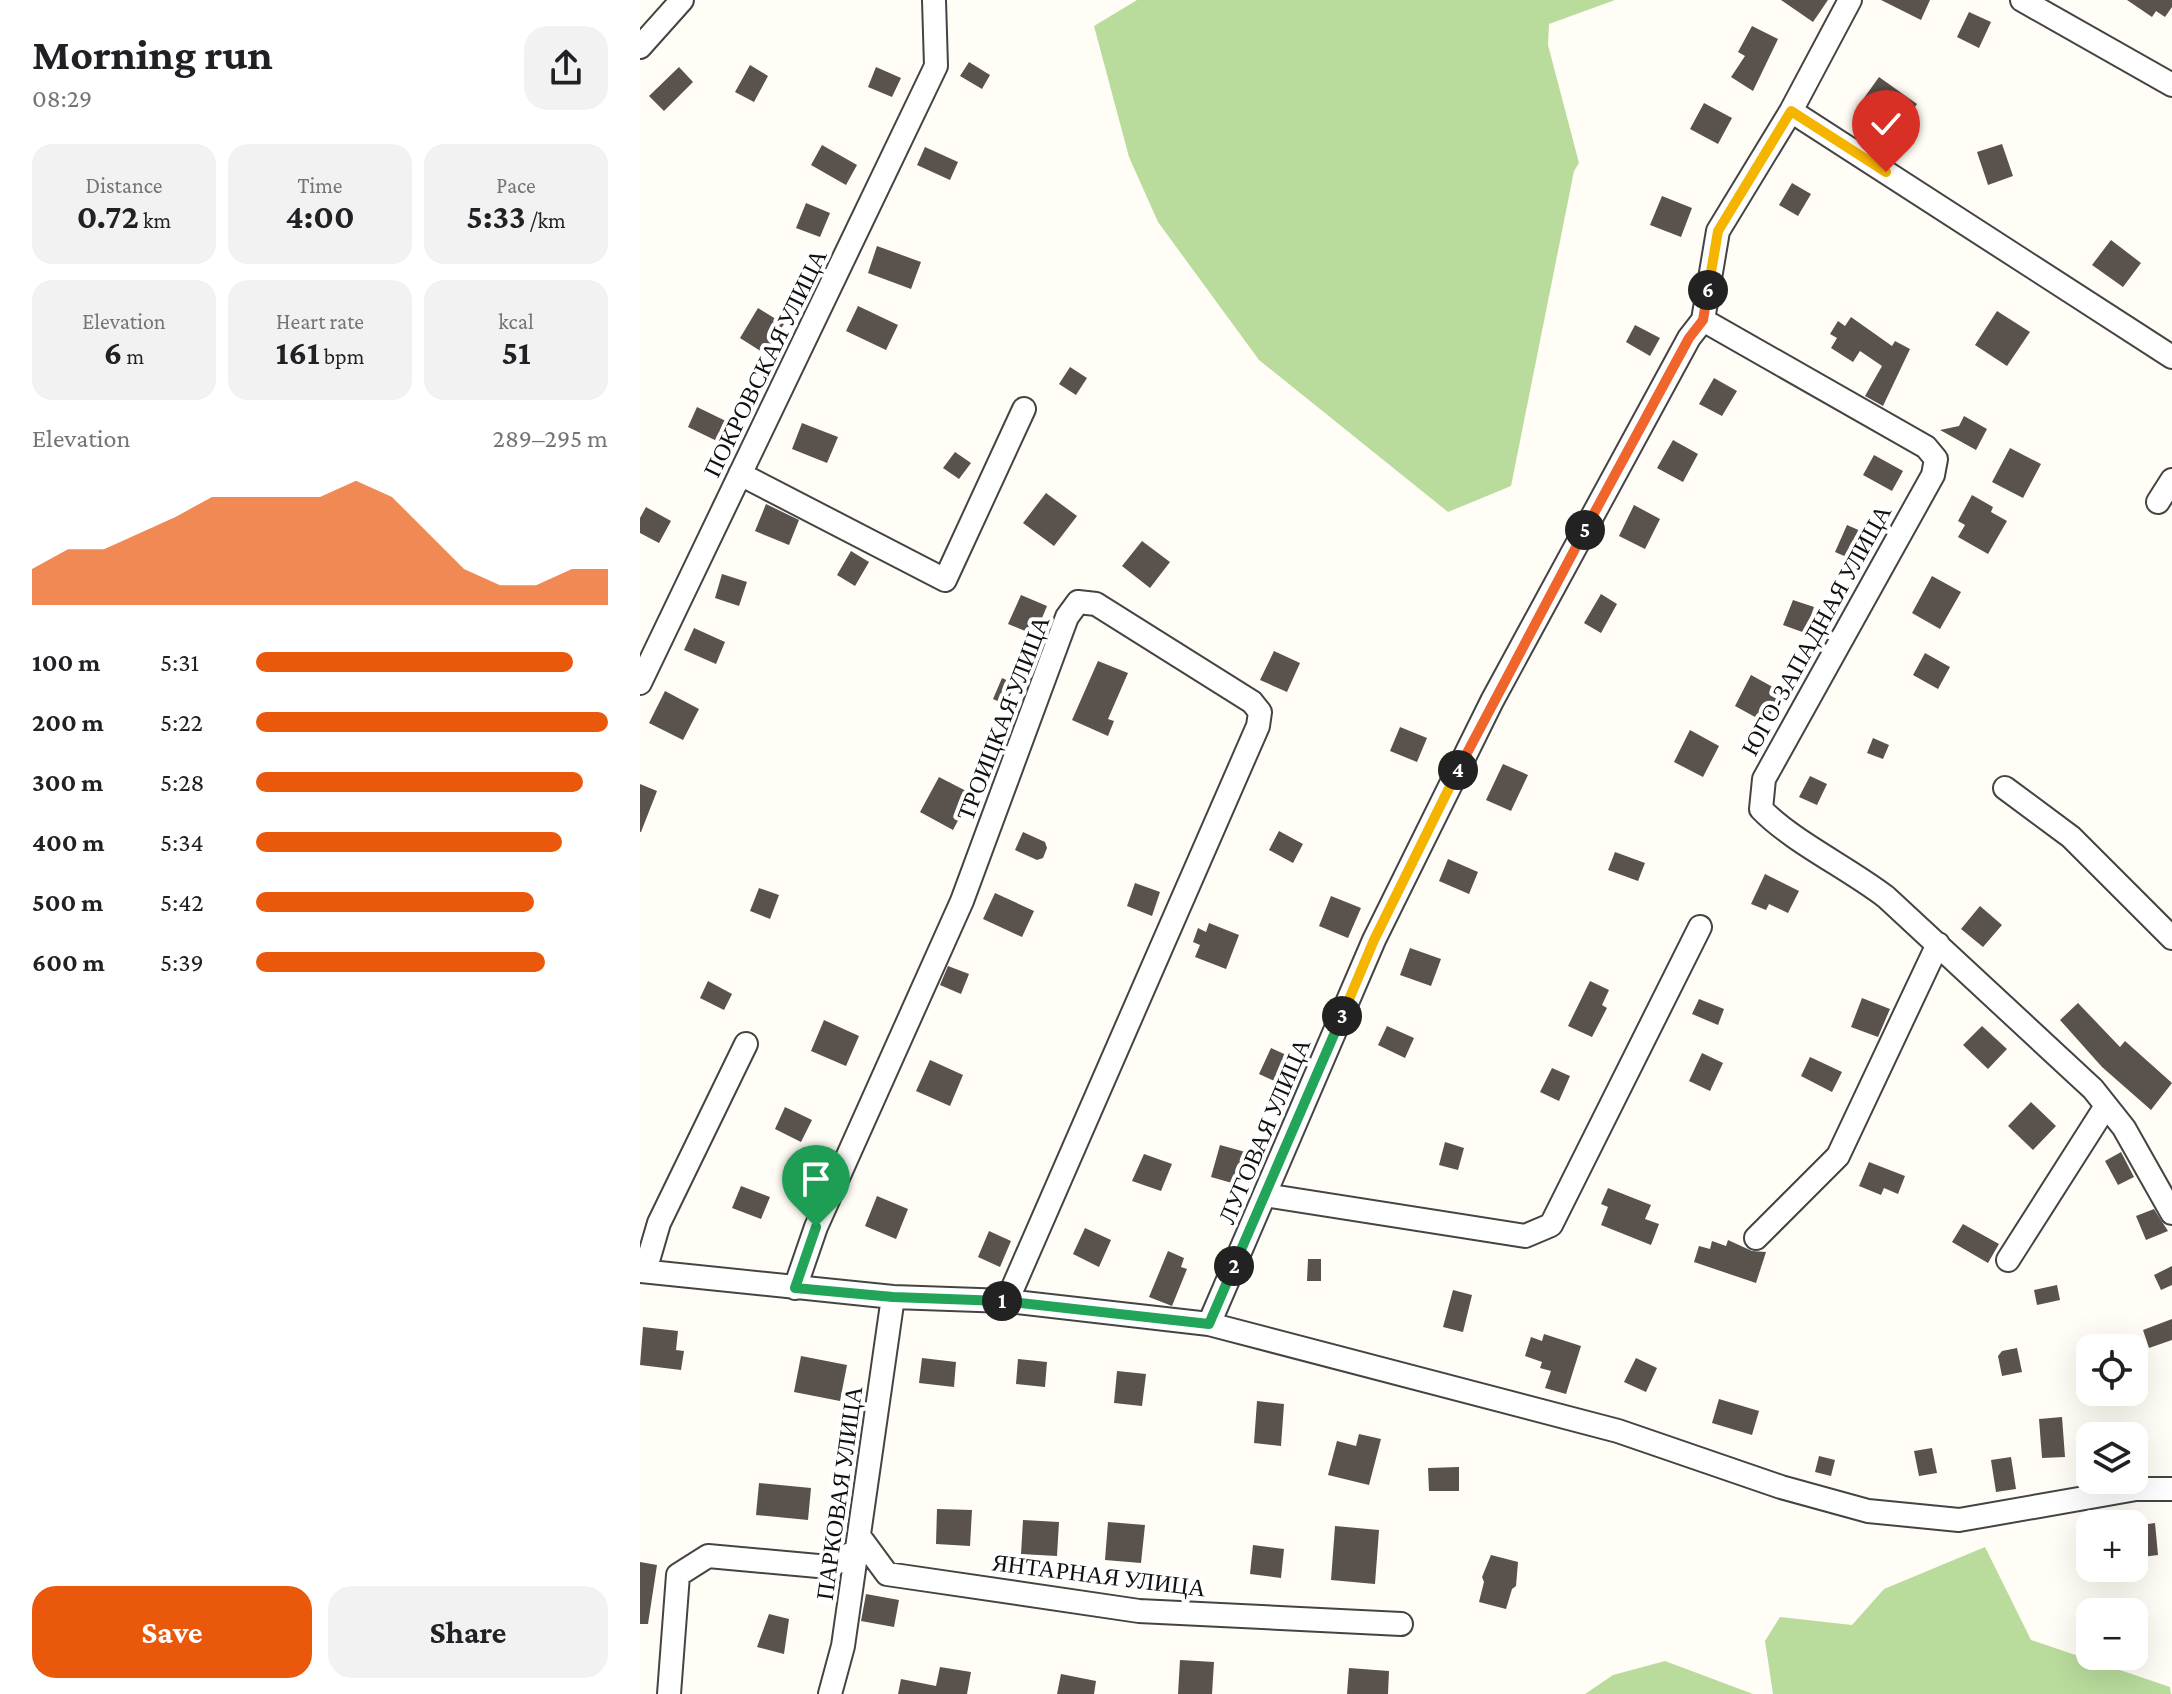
<!DOCTYPE html>
<meta charset="utf-8">
<style>
body{margin:0;font-family:"Crimson Pro",serif;background:#f2f2f2;color:#202124;height:100vh;display:flex;flex-direction:column;font-size:30px;white-space:nowrap}
*{box-sizing:border-box;margin:0}
p{font-size:26px;color:#757577}
.icon{flex:none;width:44px;height:44px;fill:none;stroke:currentColor;stroke-width:2;stroke-linecap:round;stroke-linejoin:round}
.map{position:relative;flex:1;overflow:hidden}
.drawer{display:flex;flex-direction:column;background:#fff;width:640px}
.drawer>*{flex:none}
.buttons{position:absolute;left:1436px;top:1334px;display:grid;gap:16px}
.buttons a{display:grid;place-items:center;width:72px;height:72px;border-radius:16px;background:#fff;box-shadow:0 8px 32px #0002;font-size:40px}
.pin{position:absolute;display:grid;place-items:center;width:68px;height:68px;color:#fff;margin:-82px -34px;border-radius:50% 50% 50% 0;rotate:-45deg;box-shadow:0 0 8px #0007}
.pin .icon{rotate:45deg}
.km{position:absolute;width:40px;height:40px;margin:-20px;border-radius:50%;background:#222;color:#fff;font-size:22px;line-height:40px;text-align:center}
.round{display:grid;place-items:center;flex:none;width:84px;height:84px;border-radius:24px;background:#f2f2f2}
.headline{display:flex;align-items:center;justify-content:space-between;height:136px;padding:0 32px}
h1{font-size:44px;font-weight:700;line-height:60px}
.figures{display:grid;grid-template-columns:repeat(3,1fr);gap:12px;height:136px;padding:8px 32px}
.figures div{display:grid;align-content:center;border-radius:20px;background:#f2f2f2;text-align:center}
.figures b{font-size:34px;font-weight:700}
.figures small{font-size:22px;font-weight:400}
.figures p{font-size:22px}
.chart{height:224px;padding:16px 32px}
.chart p{display:flex;justify-content:space-between}
.chart svg{width:100%;height:144px;margin-top:8px;fill:#ea580c;opacity:.7}
.button{display:flex;gap:16px;margin-top:auto;padding:16px 32px}
.button a{flex:1;height:92px;border-radius:24px;background:#ea580c;color:#fff;font-size:32px;font-weight:700;line-height:92px;text-align:center}
.button a+a{background:#f2f2f2;color:#202124}
ul{padding:0 32px;list-style:none;font-size:26px}
li{display:grid;grid-template-columns:128px 96px 1fr;align-items:center;height:60px}
li i{height:20px;border-radius:10px;background:#ea580c}
main{display:flex;flex:1;min-height:0}
.map>svg:first-child{display:block}
.forest{fill:#b9dc9c}
.building{fill:#5a524d}
.lines{fill:none;stroke-linecap:round;stroke-linejoin:round}
.minor-casing{stroke:#444;stroke-width:26}
.minor{stroke:#fff;stroke-width:22}
.split-1-casing{stroke:#fff;stroke-width:16}
.split-2-casing{stroke:#fff;stroke-width:16}
.split-3-casing{stroke:#fff;stroke-width:16}
.split-4-casing{stroke:#fff;stroke-width:16}
.split-5-casing{stroke:#fff;stroke-width:16}
.split-6-casing{stroke:#fff;stroke-width:16}
.split-7-casing{stroke:#fff;stroke-width:16}
.split-1{stroke:#22a559;stroke-width:10}
.split-2{stroke:#22a559;stroke-width:10}
.split-3{stroke:#22a559;stroke-width:10}
.split-4{stroke:#f5b400;stroke-width:10}
.split-5{stroke:#f0652b;stroke-width:10}
.split-6{stroke:#f0652b;stroke-width:10}
.split-7{stroke:#f5b400;stroke-width:10}
.labels{text-anchor:middle;dominant-baseline:central;stroke-width:8;stroke-linejoin:round;paint-order:stroke}
.street-label{font-size:24px;fill:#111;stroke:#fff}
</style>
<main>
<section class="drawer">
<div class="headline"><div><h1>Morning run</h1><p>08:29</p></div><a class="round"><svg class="icon" aria-label="share" viewBox="0 0 24 24"><path d="M12 15V3M7 8l5-5 5 5M5 13v7h14v-7"/></svg></a></div>
<div class="figures">
<div><p>Distance</p><b>0.72<small> km</small></b></div>
<div><p>Time</p><b>4:00</b></div>
<div><p>Pace</p><b>5:33<small> /km</small></b></div>
</div>
<div class="figures">
<div><p>Elevation</p><b>6<small> m</small></b></div>
<div><p>Heart rate</p><b>161<small> bpm</small></b></div>
<div><p>kcal</p><b>51</b></div>
</div>
<div class="chart"><p><span>Elevation</span>289–295 m</p>
<svg viewBox="0 0 160 44" preserveAspectRatio="none"><path d="M0 44V33L10 27L20 27L30 22L40 17L50 11L60 11L70 11L80 11L90 6L100 11L110 22L120 33L130 38L140 38L150 33L160 33V44z"/></svg>
</div>
<ul>
<li><b>100 m</b>5:31<i style="width:90%"></i></li>
<li><b>200 m</b>5:22<i style="width:100%"></i></li>
<li><b>300 m</b>5:28<i style="width:93%"></i></li>
<li><b>400 m</b>5:34<i style="width:87%"></i></li>
<li><b>500 m</b>5:42<i style="width:79%"></i></li>
<li><b>600 m</b>5:39<i style="width:82%"></i></li>
</ul>
<div class="button"><a>Save</a><a>Share</a></div>
</section>
<div class="map">
<svg width="1532" height="1694" viewBox="0 0 1532 1694">
<rect width="100%" height="100%" fill="#fffdf5"/>
<path class="forest" d="M 497,0 L 975,0 L 909,24 L 908,45 L 939,163 L 934,171 L 871,486 L 808,512 L 619,360 L 518,222 L 489,157 L 454,26 Z
M 1345,1547 L 1391,1640 L 1530,1687 L 1531,1694 L 1133,1694 L 1125,1641 L 1140,1617 L 1212,1625 L 1244,1589 Z
M 1025,1661 L 1113,1694 L 945,1694 L 973,1675 Z"/>
<path class="building" d="M 1141,0 L 1188,0 L 1173,22 Z
M 1241,0 L 1290,0 L 1281,20 Z
M 1487,0 L 1532,0 L 1532,7 L 1525,17 L 1516,11 L 1512,17 Z
M 1329,12 L 1351,22 L 1339,48 L 1317,37 Z
M 1112,26 L 1138,39 L 1113,91 L 1091,77 L 1105,56 L 1098,52 Z
M 329,62 L 350,75 L 342,89 L 320,76 Z
M 110,65 L 128,76 L 114,102 L 95,92 Z
M 39,67 L 53,82 L 24,111 L 9,96 Z
M 236,67 L 261,78 L 252,97 L 228,87 Z
M 1239,77 L 1277,104 L 1257,132 L 1219,105 Z
M 1064,103 L 1092,118 L 1078,144 L 1050,129 Z
M 1362,144 L 1373,176 L 1348,185 L 1337,152 Z
M 182,145 L 217,165 L 206,185 L 171,165 Z
M 285,147 L 318,162 L 310,180 L 277,165 Z
M 1152,183 L 1171,194 L 1158,216 L 1139,205 Z
M 1022,196 L 1052,208 L 1041,237 L 1010,225 Z
M 166,203 L 190,213 L 180,237 L 156,228 Z
M 1471,240 L 1501,263 L 1483,287 L 1452,265 Z
M 237,246 L 281,262 L 271,289 L 228,273 Z
M 218,306 L 258,325 L 246,350 L 206,331 Z
M 118,308 L 144,324 L 125,354 L 100,338 Z
M 1357,311 L 1390,332 L 1367,366 L 1335,345 Z
M 1211,317 L 1252,346 L 1255,341 L 1270,349 L 1243,406 L 1225,396 L 1242,366 L 1220,351 L 1213,362 L 1191,348 L 1197,338 L 1190,334 L 1198,321 L 1205,326 Z
M 995,325 L 1020,338 L 1010,356 L 986,342 Z
M 430,367 L 447,378 L 436,395 L 419,384 Z
M 1074,378 L 1097,391 L 1082,416 L 1059,404 Z
M 57,407 L 92,424 L 83,444 L 48,427 Z
M 1324,416 L 1347,429 L 1336,450 L 1300,430 L 1319,426 Z
M 162,423 L 198,437 L 187,463 L 152,449 Z
M 1033,440 L 1058,454 L 1043,482 L 1017,468 Z
M 1370,448 L 1401,464 L 1383,498 L 1352,482 Z
M 315,452 L 331,463 L 319,479 L 303,468 Z
M 1234,455 L 1263,471 L 1252,491 L 1223,475 Z
M 406,493 L 437,516 L 414,546 L 383,523 Z
M 1332,495 L 1353,507 L 1351,512 L 1367,521 L 1348,554 L 1318,537 L 1325,525 L 1318,521 Z
M 126,504 L 159,520 L 149,545 L 115,531 Z
M 994,505 L 1020,519 L 1005,549 L 979,536 Z
M 6,507 L 31,521 L 19,543 L 0,533 L 0,518 Z
M 1207,525 L 1230,535 L 1218,562 L 1195,552 Z
M 502,541 L 530,562 L 510,588 L 482,566 Z
M 211,551 L 229,562 L 215,586 L 197,575 Z
M 82,574 L 107,582 L 99,606 L 75,598 Z
M 1292,576 L 1321,592 L 1300,629 L 1272,613 Z
M 961,594 L 977,604 L 961,633 L 944,623 Z
M 381,595 L 407,606 L 395,635 L 368,624 Z
M 1153,600 L 1174,607 L 1165,633 L 1143,625 Z
M 54,628 L 85,642 L 76,664 L 44,650 Z
M 634,651 L 660,663 L 647,692 L 620,680 Z
M 1285,653 L 1310,667 L 1298,689 L 1273,675 Z
M 458,661 L 488,673 L 468,719 L 474,721 L 468,736 L 432,720 Z
M 1111,675 L 1142,692 L 1126,723 L 1095,706 Z
M 362,678 L 375,684 L 366,705 L 353,699 Z
M 25,691 L 59,709 L 43,740 L 9,723 Z
M 760,727 L 787,738 L 777,762 L 750,751 Z
M 1050,730 L 1079,746 L 1063,777 L 1034,762 Z
M 1233,738 L 1249,745 L 1243,759 L 1227,753 Z
M 863,764 L 888,775 L 871,811 L 846,800 Z
M 1170,776 L 1187,784 L 1177,805 L 1159,797 Z
M 299,777 L 332,794 L 313,830 L 280,812 Z
M 0,784 L 17,791 L 1,832 L 0,832 Z
M 639,831 L 663,844 L 653,863 L 629,850 Z
M 383,832 L 405,842 L 407,848 L 403,858 L 397,860 L 375,850 Z
M 975,852 L 1005,863 L 998,881 L 968,870 Z
M 808,859 L 838,872 L 829,894 L 799,881 Z
M 1125,874 L 1159,891 L 1148,913 L 1129,904 L 1126,910 L 1111,904 Z
M 495,883 L 520,892 L 512,916 L 487,906 Z
M 119,888 L 139,895 L 130,919 L 110,911 Z
M 355,893 L 394,911 L 382,937 L 343,919 Z
M 691,896 L 721,908 L 708,938 L 679,926 Z
M 1340,906 L 1362,925 L 1343,947 L 1321,929 Z
M 569,923 L 599,935 L 586,969 L 555,957 L 560,945 L 553,942 L 558,928 L 566,932 Z
M 770,948 L 801,959 L 791,986 L 760,975 Z
M 308,966 L 329,974 L 321,994 L 300,985 Z
M 68,981 L 92,994 L 84,1010 L 60,998 Z
M 950,981 L 969,990 L 962,1005 L 967,1008 L 952,1037 L 928,1026 Z
M 1222,998 L 1250,1009 L 1238,1037 L 1211,1027 Z
M 1059,999 L 1084,1009 L 1078,1025 L 1052,1014 Z
M 1438,1003 L 1480,1047 L 1485,1041 L 1532,1083 L 1511,1110 L 1462,1067 L 1420,1020 Z
M 184,1020 L 219,1036 L 206,1066 L 171,1051 Z
M 747,1026 L 774,1038 L 765,1058 L 738,1045 Z
M 1342,1026 L 1367,1049 L 1348,1069 L 1323,1045 Z
M 631,1048 L 653,1058 L 641,1084 L 619,1074 Z
M 1062,1053 L 1083,1063 L 1070,1091 L 1049,1081 Z
M 1170,1057 L 1202,1072 L 1192,1092 L 1161,1076 Z
M 290,1060 L 323,1075 L 310,1106 L 276,1091 Z
M 912,1068 L 930,1076 L 919,1101 L 900,1092 Z
M 1391,1102 L 1416,1126 L 1393,1150 L 1368,1126 Z
M 145,1107 L 172,1120 L 161,1142 L 135,1129 Z
M 805,1142 L 824,1148 L 818,1170 L 799,1165 Z
M 580,1145 L 609,1153 L 599,1185 L 571,1177 Z
M 1481,1152 L 1494,1177 L 1478,1185 L 1465,1161 Z
M 504,1154 L 532,1164 L 521,1191 L 492,1181 Z
M 1229,1162 L 1265,1176 L 1258,1194 L 1244,1188 L 1241,1195 L 1219,1186 Z
M 101,1186 L 130,1197 L 121,1219 L 92,1208 Z
M 968,1188 L 1011,1205 L 1005,1219 L 1019,1224 L 1011,1245 L 961,1225 L 968,1207 L 961,1204 Z
M 237,1196 L 268,1209 L 256,1239 L 225,1226 Z
M 1514,1209 L 1528,1231 L 1506,1240 L 1496,1216 Z
M 1323,1224 L 1359,1244 L 1348,1263 L 1312,1242 Z
M 445,1228 L 471,1240 L 459,1267 L 433,1254 Z
M 349,1231 L 371,1241 L 360,1267 L 338,1257 Z
M 1088,1240 L 1112,1251 L 1126,1252 L 1116,1283 L 1054,1262 L 1059,1246 L 1070,1249 L 1072,1241 L 1086,1246 Z
M 528,1251 L 544,1258 L 541,1267 L 547,1269 L 532,1306 L 509,1297 Z
M 668,1259 L 681,1259 L 681,1281 L 667,1281 Z
M 1532,1266 L 1532,1285 L 1521,1290 L 1514,1275 Z
M 1417,1285 L 1420,1300 L 1397,1305 L 1394,1290 Z
M 813,1290 L 832,1295 L 823,1332 L 803,1327 Z
M 1532,1319 L 1532,1340 L 1509,1348 L 1503,1330 Z
M 3,1327 L 38,1331 L 36,1350 L 44,1351 L 41,1370 L 0,1365 Z
M 904,1334 L 941,1346 L 926,1394 L 905,1388 L 911,1371 L 900,1368 L 902,1362 L 885,1356 L 891,1337 L 902,1341 Z
M 1377,1348 L 1382,1372 L 1362,1376 L 1358,1356 L 1362,1351 Z
M 161,1356 L 207,1365 L 200,1401 L 154,1392 Z
M 282,1358 L 316,1362 L 314,1387 L 279,1383 Z
M 996,1358 L 1017,1368 L 1006,1392 L 984,1382 Z
M 378,1359 L 407,1362 L 405,1387 L 376,1384 Z
M 477,1371 L 506,1374 L 502,1406 L 474,1403 Z
M 1079,1399 L 1119,1411 L 1112,1435 L 1072,1423 Z
M 617,1401 L 644,1404 L 641,1446 L 614,1443 Z
M 1422,1417 L 1425,1457 L 1402,1458 L 1399,1419 Z
M 719,1434 L 741,1439 L 729,1485 L 688,1475 L 697,1441 L 716,1446 Z
M 1292,1448 L 1297,1473 L 1279,1476 L 1274,1451 Z
M 1179,1456 L 1195,1460 L 1191,1476 L 1175,1472 Z
M 1371,1457 L 1376,1489 L 1356,1492 L 1351,1460 Z
M 819,1467 L 819,1491 L 789,1491 L 788,1468 Z
M 119,1483 L 171,1488 L 168,1520 L 116,1515 Z
M 297,1509 L 332,1510 L 330,1546 L 296,1544 Z
M 383,1520 L 419,1522 L 417,1556 L 381,1554 Z
M 468,1522 L 505,1525 L 501,1563 L 465,1560 Z
M 1515,1523 L 1518,1555 L 1494,1558 L 1494,1526 Z
M 695,1526 L 739,1530 L 735,1584 L 691,1580 Z
M 613,1545 L 644,1549 L 641,1578 L 610,1574 Z
M 851,1555 L 878,1562 L 876,1586 L 872,1589 L 866,1609 L 839,1602 L 844,1582 L 842,1577 Z
M 0,1562 L 17,1565 L 8,1624 L 0,1624 Z
M 226,1594 L 259,1600 L 254,1627 L 221,1621 Z
M 129,1614 L 149,1619 L 144,1654 L 117,1647 Z
M 540,1660 L 574,1662 L 572,1694 L 538,1694 Z
M 300,1667 L 331,1672 L 327,1694 L 258,1694 L 261,1679 L 296,1686 Z
M 709,1668 L 749,1671 L 748,1694 L 707,1694 Z
M 421,1674 L 456,1681 L 454,1694 L 417,1694 Z"/>
<g class="lines">
<defs>
<path id="minor" d="M 1382,0 L 1532,85
M 0,47 L 42,0
M 1151,111 L 1532,357
M 1063,320 L 1078,231 L 1151,111 L 1210,0
M 100,474 L 305,580 L 384,409
M 1518,502 L 1532,480
M 0,683 L 296,66 L 294,0
M 1365,788 L 1431,837 L 1532,938
M 625,1195 L 885,1236 L 911,1225 L 1060,927
M 1116,1238 L 1198,1156 L 1298,944
M 1368,1260 L 1466,1106
M 0,1271 L 253,1297 L 367,1301 L 569,1324 L 978,1431 L 1141,1487 L 1228,1511 L 1319,1520 L 1496,1489 L 1532,1489
M 5,1271 L 19,1223 L 106,1044
M 155,1288 L 176,1227 L 322,901 L 427,617 L 438,602 L 456,604 L 612,702 L 620,712 L 618,726 L 367,1301
M 569,1324 L 734,940 L 852,701 L 1049,338 L 1063,320 L 1286,447 L 1296,459 L 1293,475 L 1124,779 L 1121,809 C 1153,842 1207,867 1246,897 L 1453,1089 L 1484,1128 L 1532,1213
M 219,1536 L 247,1574 L 499,1611 L 761,1624
M 29,1694 L 38,1575 L 68,1556 L 189,1567 L 217,1550
M 190,1694 L 203,1646 L 253,1297"/>
</defs>
<use href="#minor" class="minor-casing"/>
<use href="#minor" class="minor"/>
</g>
<g class="lines">
<defs>
<path id="split-1" d="M 176,1227 L 155,1288 L 253,1297 L 362,1301"/>
<path id="split-2" d="M 362,1301 L 569,1324 L 594,1266"/>
<path id="split-3" d="M 594,1266 L 702,1016"/>
<path id="split-4" d="M 702,1016 L 734,940 L 818,770"/>
<path id="split-5" d="M 818,770 L 945,530"/>
<path id="split-6" d="M 945,530 L 1049,338 L 1063,320 L 1068,290"/>
<path id="split-7" d="M 1068,290 L 1078,231 L 1151,111 L 1246,172"/>
</defs>
<use href="#split-1" class="split-1-casing"/>
<use href="#split-2" class="split-2-casing"/>
<use href="#split-3" class="split-3-casing"/>
<use href="#split-4" class="split-4-casing"/>
<use href="#split-5" class="split-5-casing"/>
<use href="#split-6" class="split-6-casing"/>
<use href="#split-7" class="split-7-casing"/>
<use href="#split-1" class="split-1"/>
<use href="#split-2" class="split-2"/>
<use href="#split-3" class="split-3"/>
<use href="#split-4" class="split-4"/>
<use href="#split-5" class="split-5"/>
<use href="#split-6" class="split-6"/>
<use href="#split-7" class="split-7"/>
</g>
<g class="labels">
<g class="street-label">
<text transform="translate(125 363) rotate(-64)">ПОКРОВСКАЯ УЛИЦА</text>
<text transform="translate(1176 630) rotate(-61)">ЮГО-ЗАПАДНАЯ УЛИЦА</text>
<text transform="translate(363 718) rotate(-69)">ТРОИЦКАЯ УЛИЦА</text>
<text transform="translate(624 1131) rotate(-67)">ЛУГОВАЯ УЛИЦА</text>
<text transform="translate(199 1493) rotate(-82)">ПАРКОВАЯ УЛИЦА</text>
<text transform="translate(459 1575) rotate(7)">ЯНТАРНАЯ УЛИЦА</text>
</g>
</g>
</svg>
<div class="buttons">
<a><svg class="icon" aria-label="locate" viewBox="0 0 24 24"><circle cx="12" cy="12" r="6"/><path d="M12 2v4M12 18v4M2 12h4M18 12h4"/></svg></a>
<a><svg class="icon" aria-label="layers" viewBox="0 0 24 24"><path d="M12 4l9 5-9 5-9-5zM3 14l9 5 9-5"/></svg></a>
<a>+</a>
<a>−</a>
</div>
<div class="pin" style="left:176px;top:1227px;background:#1e9e55"><svg class="icon" aria-label="arrive" viewBox="0 0 24 24"><path d="M6 21V4h12l-3 4 3 4H6"/></svg></div>
<div class="pin" style="left:1246px;top:172px;background:#d93025"><svg class="icon" aria-label="check" viewBox="0 0 24 24"><path d="M5 12l5 5 9-10"/></svg></div>
<b class="km" style="left:362px;top:1301px">1</b>
<b class="km" style="left:594px;top:1266px">2</b>
<b class="km" style="left:702px;top:1016px">3</b>
<b class="km" style="left:818px;top:770px">4</b>
<b class="km" style="left:945px;top:530px">5</b>
<b class="km" style="left:1068px;top:290px">6</b>
</div>
</main>
